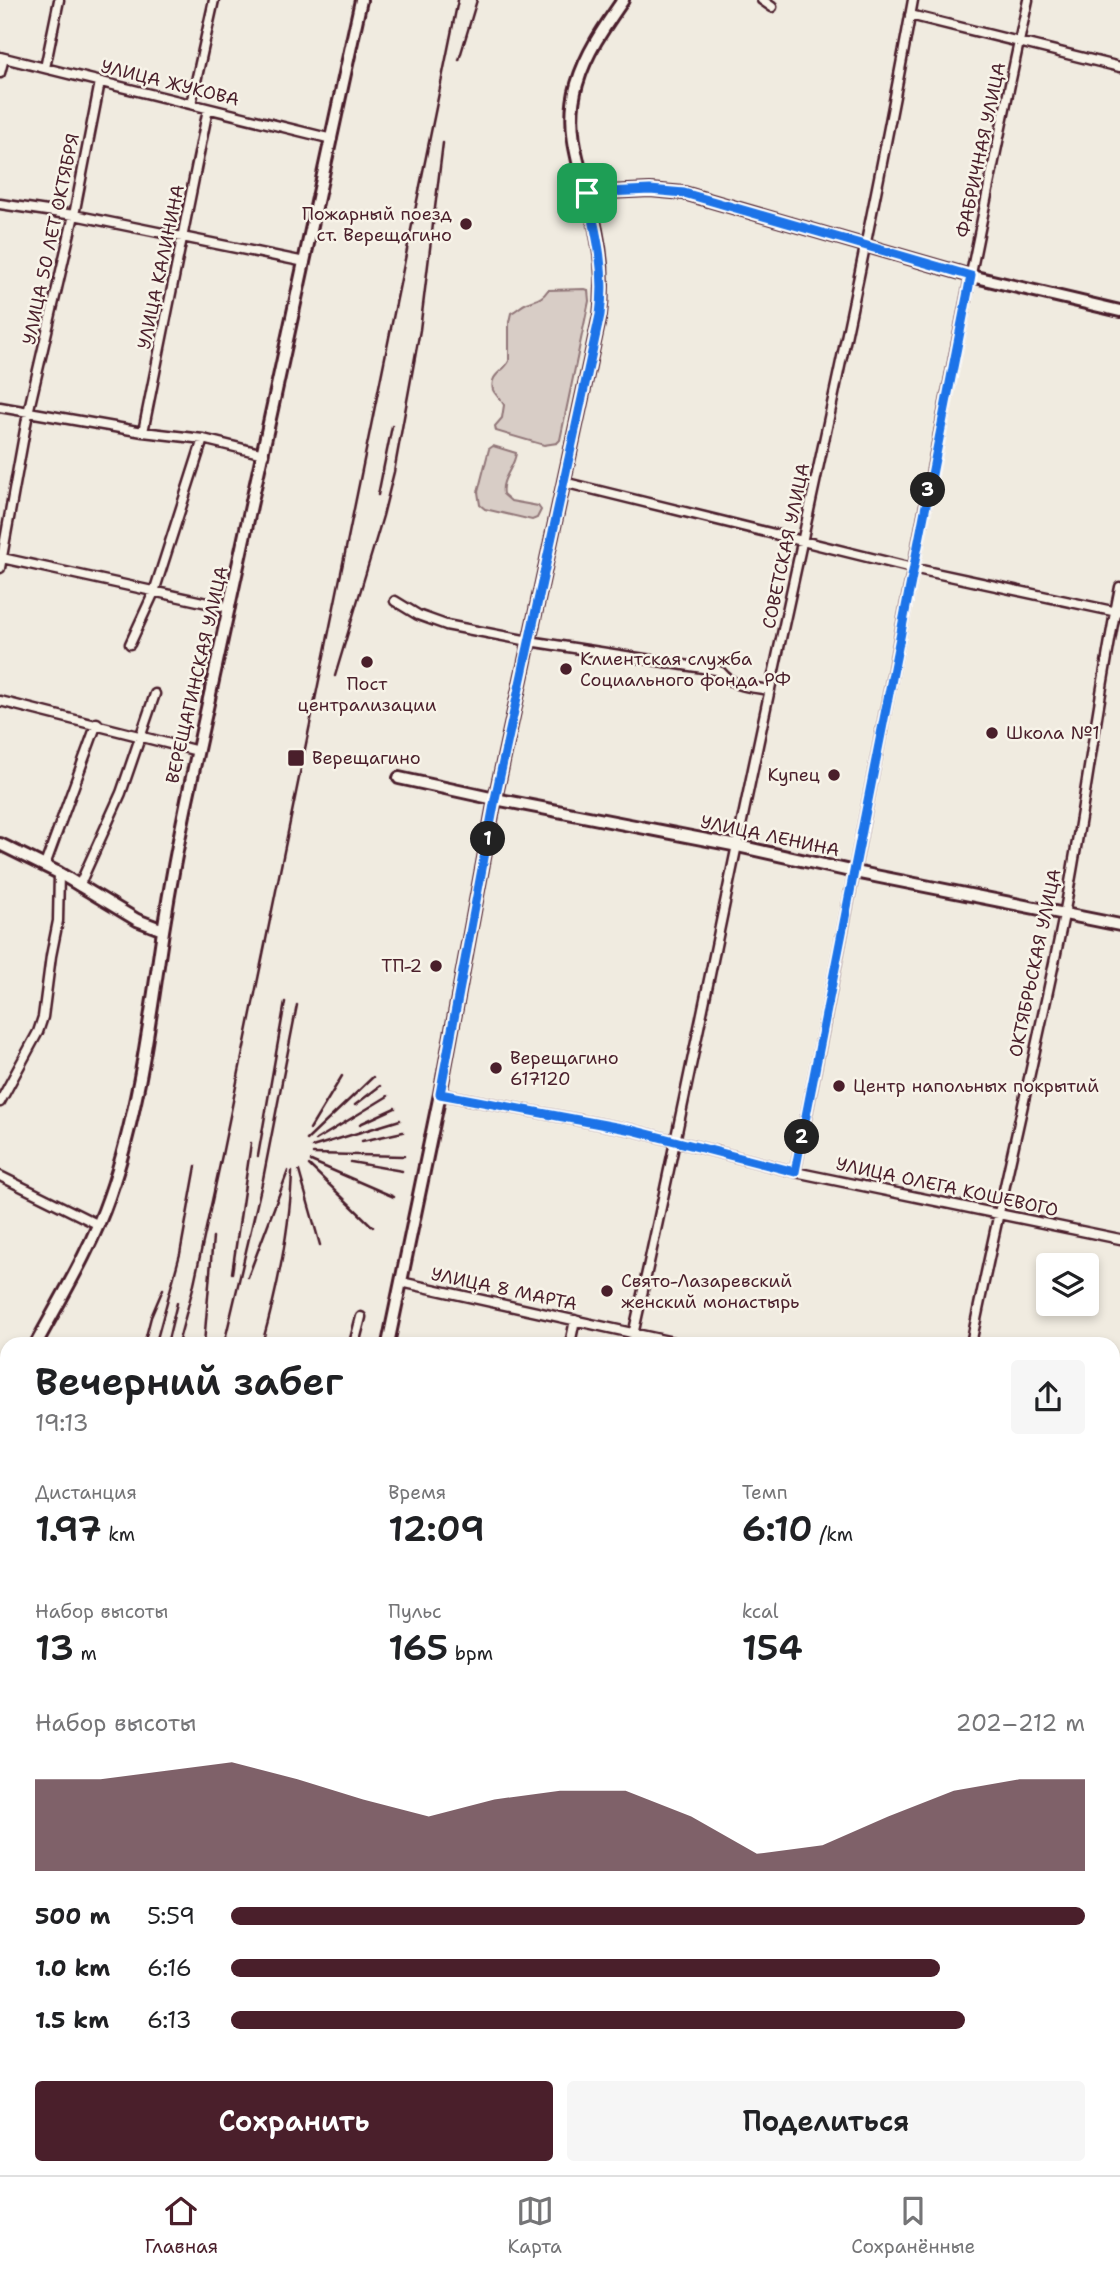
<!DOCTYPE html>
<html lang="ru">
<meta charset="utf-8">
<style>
body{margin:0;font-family:"Shantell Sans",sans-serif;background:#f6f6f6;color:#202124;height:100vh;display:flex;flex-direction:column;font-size:26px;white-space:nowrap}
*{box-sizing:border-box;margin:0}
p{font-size:23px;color:#757577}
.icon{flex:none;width:38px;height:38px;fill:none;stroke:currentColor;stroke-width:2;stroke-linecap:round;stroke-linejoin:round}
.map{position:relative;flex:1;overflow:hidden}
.sheet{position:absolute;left:0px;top:1337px;width:1120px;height:838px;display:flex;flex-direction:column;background:#fff;border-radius:21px 21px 0 0;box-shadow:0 4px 10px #0003}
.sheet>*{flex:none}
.fabs{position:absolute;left:1036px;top:1253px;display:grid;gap:14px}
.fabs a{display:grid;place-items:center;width:63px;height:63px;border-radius:7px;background:#fff;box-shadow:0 4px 10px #0003;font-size:35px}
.pin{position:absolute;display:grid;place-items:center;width:60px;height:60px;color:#fff;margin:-30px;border-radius:14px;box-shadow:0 4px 10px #0006}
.km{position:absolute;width:35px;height:35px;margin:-18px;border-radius:50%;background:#222;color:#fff;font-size:19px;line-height:35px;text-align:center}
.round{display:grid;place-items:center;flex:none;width:74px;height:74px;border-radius:7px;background:#f6f6f6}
.headline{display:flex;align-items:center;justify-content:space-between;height:119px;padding:0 35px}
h1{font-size:38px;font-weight:600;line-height:52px}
.stats{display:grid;grid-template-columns:repeat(3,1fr);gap:10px;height:119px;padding:7px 35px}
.stats div{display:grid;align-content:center}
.stats b{font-size:35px;font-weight:600}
.stats small{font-size:19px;font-weight:400}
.stats p{font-size:19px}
.chart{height:196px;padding:14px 35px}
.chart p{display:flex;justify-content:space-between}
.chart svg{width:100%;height:126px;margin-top:7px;fill:#4a1f2b;opacity:.7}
.cta{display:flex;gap:14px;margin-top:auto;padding:14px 35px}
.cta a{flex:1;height:80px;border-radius:7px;background:#4a1f2b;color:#fff;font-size:28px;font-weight:600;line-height:80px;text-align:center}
.cta a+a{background:#f6f6f6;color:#202124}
ul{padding:0 35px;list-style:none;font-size:23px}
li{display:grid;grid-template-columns:112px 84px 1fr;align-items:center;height:52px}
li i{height:18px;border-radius:9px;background:#4a1f2b}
.dock{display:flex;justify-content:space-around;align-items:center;height:98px;border-top:2px solid #e0e0e0;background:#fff;font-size:19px;color:#757577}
.dock a{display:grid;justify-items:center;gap:4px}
.dock .on{color:#4a1f2b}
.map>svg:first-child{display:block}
.green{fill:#d8cdc6;stroke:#917678;stroke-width:2}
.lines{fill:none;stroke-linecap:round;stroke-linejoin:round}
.street-casing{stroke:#4a1f2b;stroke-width:13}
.secondary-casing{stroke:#4a1f2b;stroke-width:16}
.street{stroke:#f7f3e8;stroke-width:8}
.secondary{stroke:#f7f3e8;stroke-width:10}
.rail{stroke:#4a1f2b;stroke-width:2.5}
.route-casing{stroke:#fff;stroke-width:14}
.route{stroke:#1a73e8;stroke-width:9}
.poi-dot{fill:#4a1f2b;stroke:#f7f3e8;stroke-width:2.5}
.labels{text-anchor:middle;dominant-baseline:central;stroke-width:5;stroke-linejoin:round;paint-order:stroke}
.street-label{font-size:18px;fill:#4a1f2b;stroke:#f7f3e8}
.poi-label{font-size:18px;fill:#4a1f2b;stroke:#f7f3e8;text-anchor:start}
</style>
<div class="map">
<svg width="1120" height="2175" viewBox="0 0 1120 2175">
<rect width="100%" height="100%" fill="#f0ebe0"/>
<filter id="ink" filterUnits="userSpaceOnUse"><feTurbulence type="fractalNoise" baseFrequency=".0143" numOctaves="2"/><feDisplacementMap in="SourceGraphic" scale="14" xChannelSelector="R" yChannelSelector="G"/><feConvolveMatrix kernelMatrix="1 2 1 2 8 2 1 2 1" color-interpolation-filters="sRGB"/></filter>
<g filter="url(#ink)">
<path class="green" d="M 585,289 L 588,290 L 589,301 L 560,440 L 557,443 L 544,445 L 496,431 L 495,426 L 502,418 L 504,405 C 502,400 495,395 493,390 C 489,374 504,372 509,361 L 509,322 L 511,313 C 518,310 521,305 527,303 C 537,299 542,299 548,290 Z
M 493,446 L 516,453 C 515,467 500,479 503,494 L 511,501 L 538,506 L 541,510 L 537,518 L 532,520 L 485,509 L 480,505 L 478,492 L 489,449 Z
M 160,2168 L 297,2168 L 299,2175 L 161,2175 Z"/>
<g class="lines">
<defs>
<path id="street" d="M 762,0 L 772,7
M 910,15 L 1120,67
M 0,57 L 332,139
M 45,68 L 59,0
M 0,73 L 4,58
M 191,104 L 214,0
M 0,204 L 74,215 L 305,262
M 0,407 L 143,432 L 203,439 L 264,454
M 143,432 L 208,109
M 563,482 L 912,568 L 1117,612
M 2,558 L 230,608
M 0,568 L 28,413 L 74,215 L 100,82
M 395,601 L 418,615 L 446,625 L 529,641 L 716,670 L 721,672 C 733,687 751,687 770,690
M 130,644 L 154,592 L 203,439
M 0,701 L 198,751
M 45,865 L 97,723
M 79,886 L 121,793 L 155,694
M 440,1094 L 632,1130 L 795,1172 L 1120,1239
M 0,1102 L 38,1032 L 43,1017 L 51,956 L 58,921 L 59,873
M 795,1172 C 874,781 944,389 1028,0
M 0,1176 L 99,1225
M 401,1282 L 682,1344
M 354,1344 L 361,1317
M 570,1344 L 575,1320
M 631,1344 C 680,1127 723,907 770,689 C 820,460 871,231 913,0
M 971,1344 C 1000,1201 1035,1058 1064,915 C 1085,806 1098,696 1120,587
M 1113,1454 L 1120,1456
M 1113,1587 L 1120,1557
M 1113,1646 L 1120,1647
M 1113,2029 L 1120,2031
M 756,2168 L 786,2175
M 0,2172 L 7,2167
M 439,2175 L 441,2168
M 591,2175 L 592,2168
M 984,2175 L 985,2168"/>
<path id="secondary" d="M 587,193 L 650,190 L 684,193 L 971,276 L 1120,311
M 399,778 L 495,799 L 738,846 L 855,872 L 1120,925
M 0,844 L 59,873 L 137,920 L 163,930
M 36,1344 C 62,1296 91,1249 109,1197 C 139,1111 150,1019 163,931 C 170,887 178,843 187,800 L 361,0
M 388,1344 L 440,1094 L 495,799 L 600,315 C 604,286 602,259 596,230 C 586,182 562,135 577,84 C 586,53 605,26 623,0
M 0,1410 L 7,1397
M 1113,1833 L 1120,1834
M 0,2033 L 7,2016"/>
</defs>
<use href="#street" class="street-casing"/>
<use href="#secondary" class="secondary-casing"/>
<use href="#street" class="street"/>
<use href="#secondary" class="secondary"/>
<path class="rail" d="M 459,60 L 477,0
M 378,495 L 392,426
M 335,676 L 383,516 L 394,472 L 420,330 L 443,143
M 355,1105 L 380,1086
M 360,1124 L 395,1108
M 310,1129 L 342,1076
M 307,1140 L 373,1077
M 316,1140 L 388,1096
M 362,1141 L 403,1132
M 312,1147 L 400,1120
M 313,1154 L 404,1156
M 258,1156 L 285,1002
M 311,1161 L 394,1197
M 351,1162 L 402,1171
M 309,1165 L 373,1227
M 299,1171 L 320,1245
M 232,1273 L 251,1143
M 248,1277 L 288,1171
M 157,1339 L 180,1254 L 196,1166
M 144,1344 L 151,1317 L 163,1289
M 167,1344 L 177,1303
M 178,1344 L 193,1288 L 222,1155 L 458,0
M 204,1344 L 213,1237
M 224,1344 L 263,1179 L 297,1005
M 262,1344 C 278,1287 290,1231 292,1172
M 0,1584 L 7,1579
M 0,1619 L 7,1611
M 0,1644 L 7,1633
M 0,1740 L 7,1727
M 0,1790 L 7,1781
M 0,1814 L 7,1802
M 0,1832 L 7,1821"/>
</g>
</g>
<g class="lines" filter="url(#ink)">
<defs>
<path id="route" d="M 650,190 L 684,193 L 971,276 L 795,1172 L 632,1130 L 440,1094 L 495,799 L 600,315 C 606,272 597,235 587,193 Z"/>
</defs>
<use href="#route" class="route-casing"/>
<use href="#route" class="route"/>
</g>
<g class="poi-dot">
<circle cx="466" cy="224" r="7"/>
<circle cx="367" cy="662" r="7"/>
<circle cx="566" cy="669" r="7"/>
<circle cx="992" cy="733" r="7"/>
<rect x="287" y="749" width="18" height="18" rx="3.5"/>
<circle cx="834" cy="775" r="7"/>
<circle cx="436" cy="966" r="7"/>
<circle cx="496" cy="1068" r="7"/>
<circle cx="839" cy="1086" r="7"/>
<circle cx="607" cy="1291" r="7"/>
</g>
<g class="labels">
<g class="street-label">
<text transform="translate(170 83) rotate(14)">УЛИЦА ЖУКОВА</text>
<text transform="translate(981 150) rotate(-78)">ФАБРИЧНАЯ УЛИЦА</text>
<text transform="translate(51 239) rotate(-78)">УЛИЦА 50 ЛЕТ ОКТЯБРЯ</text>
<text transform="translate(161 267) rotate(-78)">УЛИЦА КАЛИНИНА</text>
<text transform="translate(786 546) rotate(-78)">СОВЕТСКАЯ УЛИЦА</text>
<text transform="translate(197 675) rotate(-77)">ВЕРЕЩАГИНСКАЯ УЛИЦА</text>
<text transform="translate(770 836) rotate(12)">УЛИЦА ЛЕНИНА</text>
<text transform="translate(1035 963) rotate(-78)">ОКТЯБРЬСКАЯ УЛИЦА</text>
<text transform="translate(947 1187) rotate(12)">УЛИЦА ОЛЕГА КОШЕВОГО</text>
<text transform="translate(504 1289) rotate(12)">УЛИЦА 8 МАРТА</text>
</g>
<g class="poi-label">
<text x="452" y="214" text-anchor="end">Пожарный поезд<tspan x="452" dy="21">ст. Верещагино</tspan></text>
<text x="580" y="659">Клиентская служба<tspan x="580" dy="21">Социального фонда РФ</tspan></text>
<text x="367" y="684" text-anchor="middle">Пост<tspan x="367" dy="21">централизации</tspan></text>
<text x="1006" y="733">Школа №1</text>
<text x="312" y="758">Верещагино</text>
<text x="820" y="775" text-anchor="end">Купец</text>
<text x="422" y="966" text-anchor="end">ТП-2</text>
<text x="510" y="1058">Верещагино<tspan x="510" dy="21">617120</tspan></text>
<text x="853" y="1086">Центр напольных покрытий</text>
<text x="621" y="1281">Свято-Лазаревский<tspan x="621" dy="21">женский монастырь</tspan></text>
</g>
</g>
</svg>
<div class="fabs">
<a><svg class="icon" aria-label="layers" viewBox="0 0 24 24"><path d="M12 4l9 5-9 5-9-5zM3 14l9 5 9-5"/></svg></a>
</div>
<div class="pin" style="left:587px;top:193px;background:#1e9e55"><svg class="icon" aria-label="arrive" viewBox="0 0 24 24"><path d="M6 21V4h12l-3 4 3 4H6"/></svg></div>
<b class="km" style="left:488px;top:839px">1</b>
<b class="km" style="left:802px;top:1137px">2</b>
<b class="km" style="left:928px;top:490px">3</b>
<section class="sheet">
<div class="headline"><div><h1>Вечерний забег</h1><p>19:13</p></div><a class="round"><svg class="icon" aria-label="share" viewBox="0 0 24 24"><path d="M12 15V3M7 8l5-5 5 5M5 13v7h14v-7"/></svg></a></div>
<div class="stats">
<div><p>Дистанция</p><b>1.97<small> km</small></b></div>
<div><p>Время</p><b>12:09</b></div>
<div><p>Темп</p><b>6:10<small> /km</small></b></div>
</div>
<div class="stats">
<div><p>Набор высоты</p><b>13<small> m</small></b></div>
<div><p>Пульс</p><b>165<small> bpm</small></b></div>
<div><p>kcal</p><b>154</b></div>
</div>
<div class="chart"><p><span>Набор высоты</span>202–212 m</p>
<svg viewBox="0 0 160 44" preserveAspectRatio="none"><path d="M0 44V12L10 12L20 9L30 6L40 12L50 19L60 25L70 19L80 16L90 16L100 25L110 38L120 35L130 25L140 16L150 12L160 12V44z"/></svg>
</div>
<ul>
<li><b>500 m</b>5:59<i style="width:100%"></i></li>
<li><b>1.0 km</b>6:16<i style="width:83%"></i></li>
<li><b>1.5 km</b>6:13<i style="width:86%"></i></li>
</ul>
<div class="cta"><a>Сохранить</a><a>Поделиться</a></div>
</section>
</div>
<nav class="dock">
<a class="on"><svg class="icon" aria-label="home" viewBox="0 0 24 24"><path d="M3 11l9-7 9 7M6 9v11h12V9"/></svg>Главная</a>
<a><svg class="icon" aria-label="map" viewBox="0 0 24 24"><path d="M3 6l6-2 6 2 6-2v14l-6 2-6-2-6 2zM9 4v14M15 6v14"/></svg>Карта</a>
<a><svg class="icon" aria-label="saved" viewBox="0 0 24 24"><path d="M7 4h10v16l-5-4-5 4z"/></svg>Сохранённые</a>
</nav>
